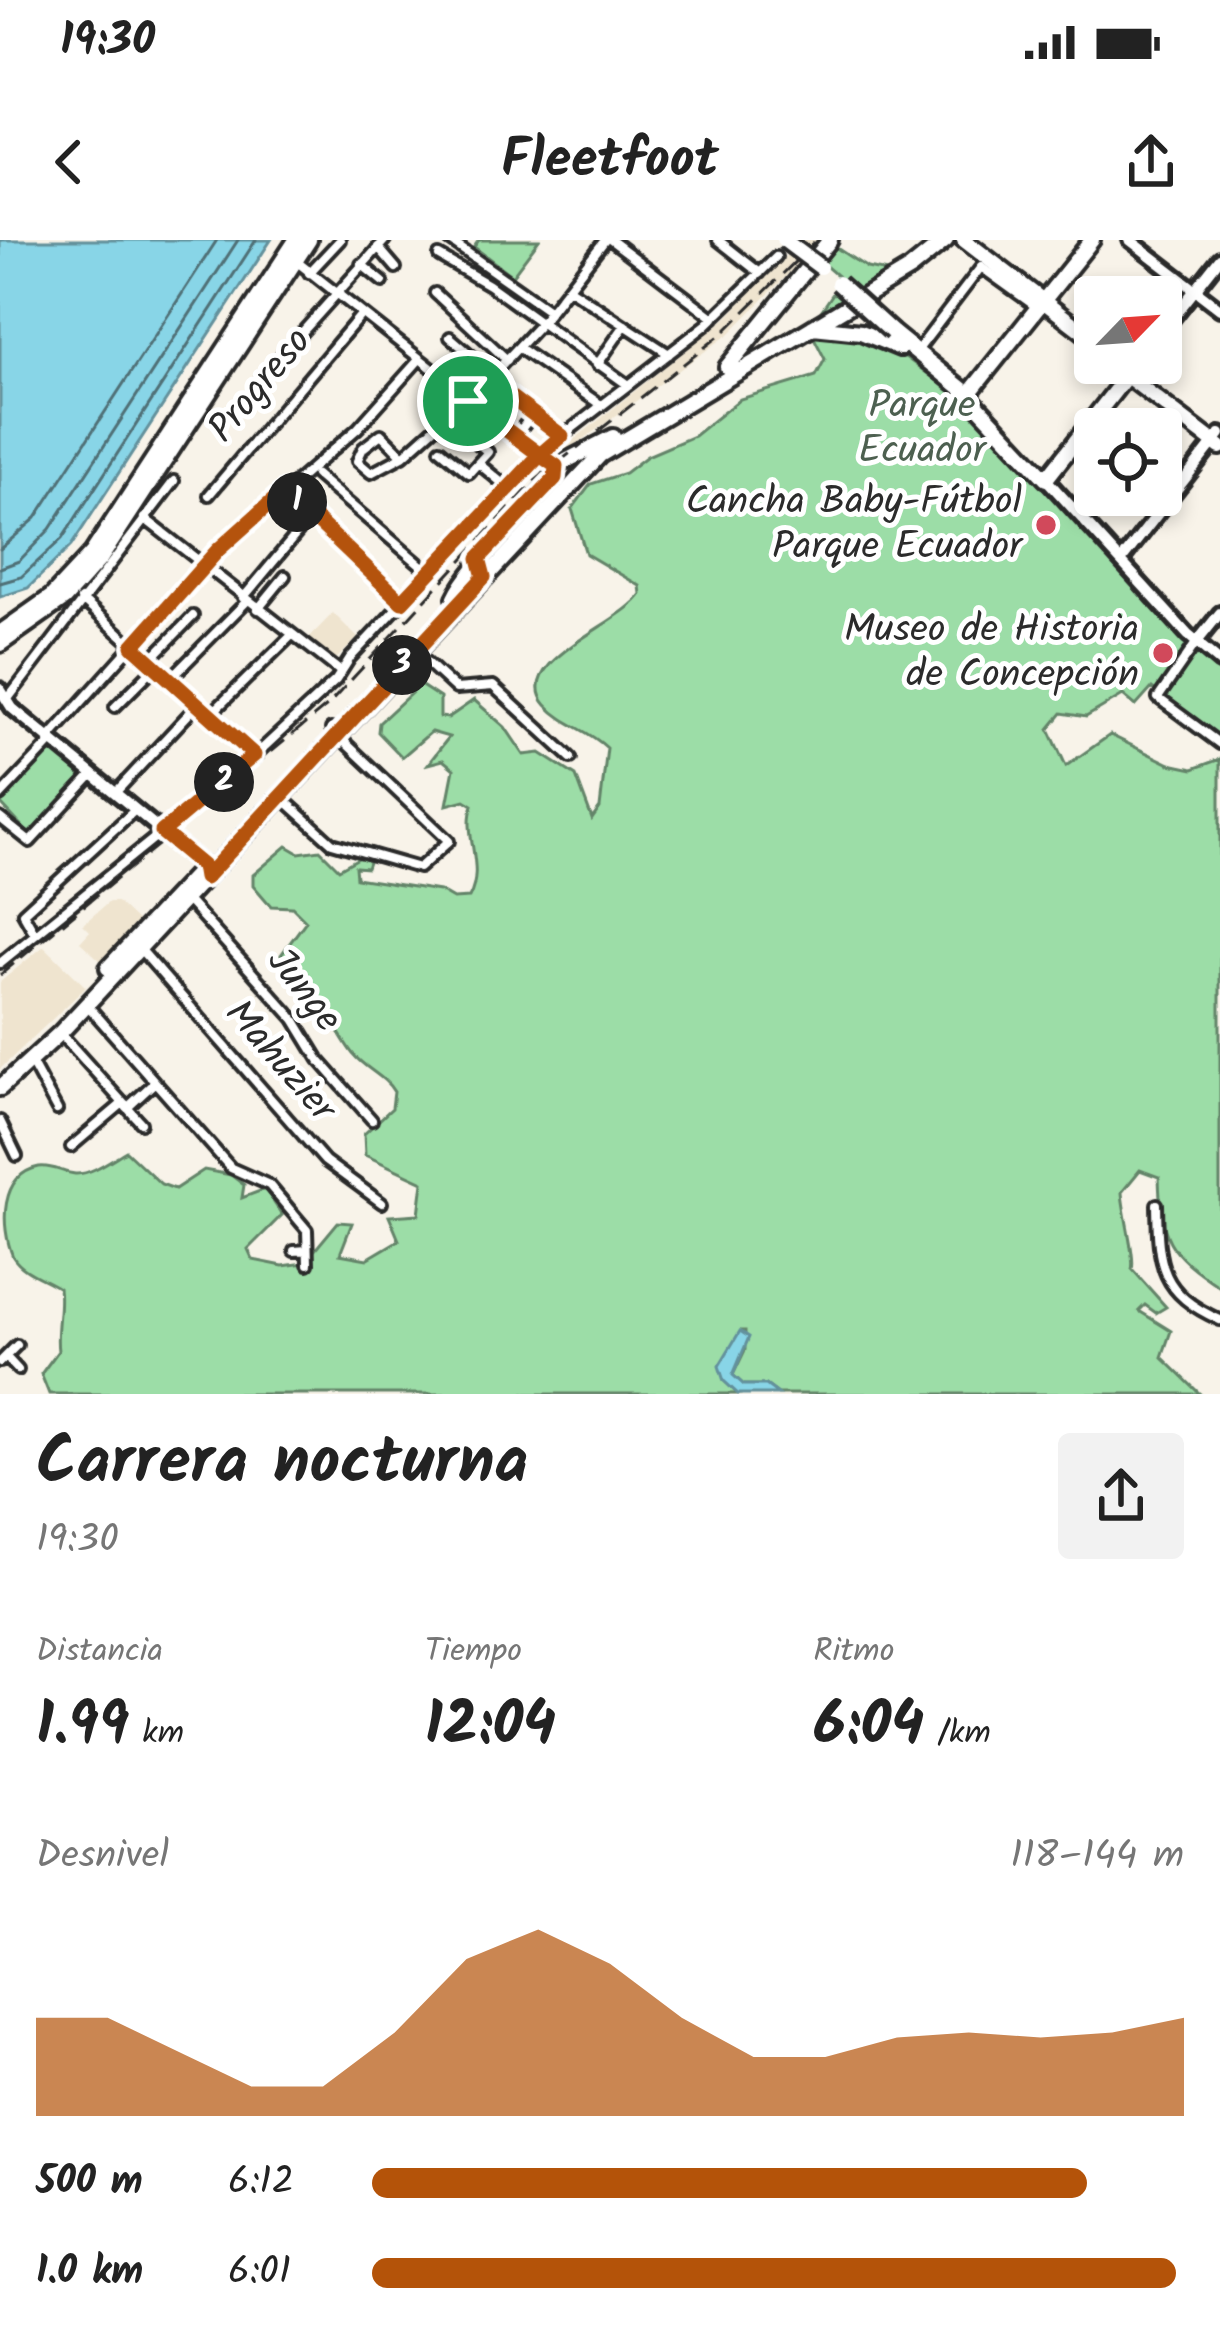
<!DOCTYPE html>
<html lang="es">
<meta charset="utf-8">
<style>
body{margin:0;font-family:Kalam,sans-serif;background:#f2f2f2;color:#222;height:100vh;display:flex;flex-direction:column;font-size:45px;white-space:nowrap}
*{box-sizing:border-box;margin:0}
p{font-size:39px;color:#767676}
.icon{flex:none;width:66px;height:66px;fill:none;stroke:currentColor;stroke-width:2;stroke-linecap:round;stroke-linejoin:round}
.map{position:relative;height:1154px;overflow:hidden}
.side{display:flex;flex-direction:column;background:#fff;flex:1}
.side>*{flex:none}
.needle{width:78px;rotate:65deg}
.controls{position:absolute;left:1074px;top:36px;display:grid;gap:24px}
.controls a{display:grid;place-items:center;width:108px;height:108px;border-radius:12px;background:#fff;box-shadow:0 6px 18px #0003;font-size:60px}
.pin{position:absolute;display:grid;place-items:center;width:102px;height:102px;color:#fff;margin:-51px;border:6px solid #fff;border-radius:50%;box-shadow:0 3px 12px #0007}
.km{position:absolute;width:60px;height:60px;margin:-30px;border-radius:50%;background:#222;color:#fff;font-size:33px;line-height:60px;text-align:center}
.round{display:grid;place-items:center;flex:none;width:126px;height:126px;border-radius:12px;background:#f2f2f2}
.summary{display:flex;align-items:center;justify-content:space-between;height:204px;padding:0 36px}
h1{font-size:66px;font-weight:700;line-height:90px}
.stats{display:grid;grid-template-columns:repeat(3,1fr);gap:18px;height:204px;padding:12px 36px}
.stats div{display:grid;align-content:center}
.stats b{font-size:60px;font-weight:700}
.stats small{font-size:33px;font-weight:400}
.stats p{font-size:33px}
.chart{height:336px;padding:24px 36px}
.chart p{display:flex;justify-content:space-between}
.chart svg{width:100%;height:216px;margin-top:12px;fill:#b45309;opacity:.7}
ul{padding:0 36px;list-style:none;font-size:39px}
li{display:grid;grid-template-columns:192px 144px 1fr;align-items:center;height:90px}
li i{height:30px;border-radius:15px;background:#b45309}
.status{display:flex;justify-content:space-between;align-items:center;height:84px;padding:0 60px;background:#fff;direction:ltr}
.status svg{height:33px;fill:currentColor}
header{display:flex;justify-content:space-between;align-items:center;height:156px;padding:0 36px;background:#fff;font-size:54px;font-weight:700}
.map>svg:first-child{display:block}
.built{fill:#efe4cf}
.green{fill:#9cdda7;stroke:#648469;stroke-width:3}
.water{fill:#88d5e7;stroke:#63919c;stroke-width:3}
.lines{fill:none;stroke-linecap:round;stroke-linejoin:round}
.shore{stroke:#506f76;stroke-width:3}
.street-casing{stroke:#2b2b2b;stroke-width:16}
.secondary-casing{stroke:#2b2b2b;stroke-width:20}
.primary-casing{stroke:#2b2b2b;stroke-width:22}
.street{stroke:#fff;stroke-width:8}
.secondary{stroke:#fff;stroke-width:10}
.primary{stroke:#fff;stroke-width:14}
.rail{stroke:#2b2b2b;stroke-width:3;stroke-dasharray:18 9;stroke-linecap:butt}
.primary-bridge-casing{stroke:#2b2b2b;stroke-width:22;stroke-linecap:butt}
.primary-bridge{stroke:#fff;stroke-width:14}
.route-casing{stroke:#fff;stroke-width:24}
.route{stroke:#b45309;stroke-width:15}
.poi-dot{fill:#d1495b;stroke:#fff;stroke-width:4.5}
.labels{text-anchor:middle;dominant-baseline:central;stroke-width:10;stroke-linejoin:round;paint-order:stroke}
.street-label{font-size:39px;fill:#2b2b2b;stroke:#fff}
.park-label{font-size:39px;fill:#4d6050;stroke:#fff}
.poi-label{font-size:39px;fill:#2b2b2b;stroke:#fff;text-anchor:end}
</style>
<div class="status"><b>19:30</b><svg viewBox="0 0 49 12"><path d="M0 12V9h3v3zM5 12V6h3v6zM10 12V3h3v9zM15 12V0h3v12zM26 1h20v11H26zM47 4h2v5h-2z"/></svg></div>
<header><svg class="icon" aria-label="back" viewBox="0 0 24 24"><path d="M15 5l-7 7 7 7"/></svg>Fleetfoot<svg class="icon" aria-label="share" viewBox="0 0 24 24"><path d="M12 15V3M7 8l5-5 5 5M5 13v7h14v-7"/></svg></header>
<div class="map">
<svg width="1220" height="1154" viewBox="0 0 1220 1154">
<rect width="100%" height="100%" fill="#f8f3e9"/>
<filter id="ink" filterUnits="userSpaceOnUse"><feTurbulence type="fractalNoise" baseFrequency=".00833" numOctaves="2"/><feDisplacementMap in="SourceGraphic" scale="24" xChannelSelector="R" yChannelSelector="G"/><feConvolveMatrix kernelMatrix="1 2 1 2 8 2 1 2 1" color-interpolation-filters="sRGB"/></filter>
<g filter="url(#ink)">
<path class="built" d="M 801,0 L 822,0 L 729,94 L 557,218 L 555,215 L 726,78 Z
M 333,373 L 358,398 L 336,419 L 309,398 Z
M 109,662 L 117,662 L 139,683 L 103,723 L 80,702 L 90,691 L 83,684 Z
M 44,706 L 86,747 L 0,829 L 0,742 Z"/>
<path class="green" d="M 479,0 L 539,0 L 512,36 L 474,7 Z
M 835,7 L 867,28 L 887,32 L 817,77 L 842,40 L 821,22 Z
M 823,90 L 889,105 L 958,156 L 1220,425 L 1220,500 L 1152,448 L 1136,466 L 1123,455 L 1086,477 L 1062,473 L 1049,489 L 1066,526 L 1110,495 L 1170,524 L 1193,529 L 1220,519 L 1220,1047 C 1166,1011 1161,999 1159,937 L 1140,930 L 1122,952 C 1123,972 1136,1019 1132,1029 L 1166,1067 L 1156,1073 L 1145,1065 L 1139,1071 L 1171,1091 L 1162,1117 L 1200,1154 L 778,1154 L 766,1145 L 744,1145 L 733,1135 L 745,1110 L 745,1091 L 741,1091 L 725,1121 L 724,1141 L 738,1154 L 49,1154 L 41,1134 L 58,1111 C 55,1089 62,1068 59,1048 C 44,1038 23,1033 13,1017 C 0,985 0,935 39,927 C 52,925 63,933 75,934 C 91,935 112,919 126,911 L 161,944 L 175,949 L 204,930 L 231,935 L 244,945 L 242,958 L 265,949 L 282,975 L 248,1009 L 253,1020 L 283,1026 L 304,1023 L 338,982 L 352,983 L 340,1014 L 367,1019 L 399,1000 L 389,976 L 419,974 L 423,942 L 365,915 L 364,894 L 392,868 L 394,852 C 386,837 365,829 353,814 C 335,792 312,734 283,729 L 281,715 L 306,681 L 292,667 L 271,666 L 253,645 L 253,635 L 287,606 L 299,613 L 320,610 L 339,629 L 362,616 L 369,622 L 367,628 L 355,627 L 356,638 L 439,651 L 453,659 L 469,658 C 486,626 462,594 473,565 L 465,560 L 447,565 L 454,529 L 443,520 L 428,524 L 449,497 L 431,492 L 402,517 L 378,492 L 379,483 L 420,445 L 440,458 L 440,477 L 448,478 L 474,460 L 505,487 L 524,515 L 540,513 L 576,536 L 592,579 L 600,568 L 607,508 C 586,488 564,485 546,465 C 509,423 624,383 641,354 L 640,346 L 586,314 L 572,269 L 591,244 L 625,233 L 647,216 L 694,196 L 740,159 L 816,136 L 825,119 L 811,92 Z
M 52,507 L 83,537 L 30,595 L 0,563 Z"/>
<path class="water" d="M 0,0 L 271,0 L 71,306 L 28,348 L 0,357 Z
M 740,1091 L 749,1097 L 733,1135 L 744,1145 L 766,1145 L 778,1154 L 738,1154 L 724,1141 L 719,1126 Z"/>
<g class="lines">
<path class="shore" d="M 0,309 L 36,278 L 217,0
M 0,328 L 19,321 L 50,289 L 238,0
M 0,343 L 21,337 L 62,299 L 256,0"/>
<defs>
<path id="street" d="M 449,0 L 550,71
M 611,0 L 714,78
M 718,0 L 760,33
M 378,7 L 396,28
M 439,16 L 489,45 L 628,145
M 296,21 L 556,226
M 361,24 L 383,42
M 309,33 L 340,0
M 568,48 L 669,114
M 435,53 L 507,120
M 450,97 L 493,134
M 519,108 L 601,165
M 917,111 L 981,27 L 1038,68
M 597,125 L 625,85
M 261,138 L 385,0
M 488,140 L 561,196
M 466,194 L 488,212 L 478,223
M 515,197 L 533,174
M 440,209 L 469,233 L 478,223
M 403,216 L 381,194 L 363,208 L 357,221 L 371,233 L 403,216 L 461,164 L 468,161 L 539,85 L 605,0
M 478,223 L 508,248
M 316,235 L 429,332
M 286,251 L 402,362
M 209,255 L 360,76
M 144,278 L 341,432
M 243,358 L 299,291
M 81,359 L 254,515
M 258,369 L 285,336
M 1196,403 L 1158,458 L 1220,504
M 416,412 L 456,449 L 493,446 L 571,518
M 149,421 L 193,376
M 170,439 L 247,361
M 7,460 L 174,241
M 115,467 L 156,426
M 210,475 L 292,395
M 49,498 L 218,310 L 358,188 L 417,122
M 115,553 L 198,464
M 0,556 L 52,501
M 282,558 L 332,603 L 419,628 L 449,601 L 331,489
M 0,578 L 30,602 L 93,534
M 186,659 L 294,779 L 319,820 L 372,880
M 35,694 L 23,673 L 135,570
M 141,710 L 325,921 L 382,963
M 0,723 L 247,523 L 336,440 L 350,418 L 548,207 L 706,85 L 776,17
M 88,766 L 231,928 L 269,945 L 307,990 L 308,1024
M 61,794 L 141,883
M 31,822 L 57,870
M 127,868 L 155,842
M 0,881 L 17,916
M 71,907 L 123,863
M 1157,964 C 1158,1026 1160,1053 1220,1080
M 294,1011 L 307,1010
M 6,1117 L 18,1130
M 0,1122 L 17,1105"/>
<path id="secondary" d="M 1130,0 L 1220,69
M 1161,93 L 1220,18
M 1046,239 L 1188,395 L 1220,422
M 1121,321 L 1220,194
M 1196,403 L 1220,373
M 0,449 L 12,468 L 204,626"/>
<path id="primary" d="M 964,0 L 1095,101
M 813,87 L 861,92 L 900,108
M 892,92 L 962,149 L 1046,239 L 1132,129
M 1110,123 L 1220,207
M 727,127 L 830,0
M 968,155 L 1092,0
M 455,358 C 472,320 557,247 556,226 L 613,197
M 0,393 L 51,357 L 92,313 L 296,0
M 0,404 L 64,359 L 101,318 L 309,0
M 108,728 L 204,626
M 0,848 L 60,793 L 600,215 L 910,29 L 946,0"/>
</defs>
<use href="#street" class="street-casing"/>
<use href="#secondary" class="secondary-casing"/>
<use href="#primary" class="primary-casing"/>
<use href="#street" class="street"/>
<use href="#secondary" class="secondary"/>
<use href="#primary" class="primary"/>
<path class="rail" d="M 0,735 L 327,466 L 535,241 L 723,93 L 817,0"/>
<defs>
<path id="primary-bridge" d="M 784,0 L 820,27
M 838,43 L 892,92"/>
</defs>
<use href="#primary-bridge" class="primary-bridge-casing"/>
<use href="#primary-bridge" class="primary-bridge"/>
</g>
</g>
<g class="lines" filter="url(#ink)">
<defs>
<path id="route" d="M 468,161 L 540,215 L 402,362 L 285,250 L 218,310 L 133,406 L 254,515 L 162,592 L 203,626 L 205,638 L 484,337 L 479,318 L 555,238 L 556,226 L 540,215 L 562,196 L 488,140 L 468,161"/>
</defs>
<use href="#route" class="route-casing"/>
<use href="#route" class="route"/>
</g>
<g class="poi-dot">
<circle cx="1046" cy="285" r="12"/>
<circle cx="1163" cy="413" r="12"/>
</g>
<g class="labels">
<g class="street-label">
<text transform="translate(261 146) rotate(-50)">Progreso</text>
<text transform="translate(303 751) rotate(52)">Junge</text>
<text transform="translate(279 822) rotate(49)">Mahuzier</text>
</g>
<g class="park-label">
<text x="922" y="167">Parque<tspan x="922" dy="45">Ecuador</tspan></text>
</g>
<g class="poi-label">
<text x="1022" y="263">Cancha Baby-Fútbol<tspan x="1022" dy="45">Parque Ecuador</tspan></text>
<text x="1139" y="391">Museo de Historia<tspan x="1139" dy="45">de Concepción</tspan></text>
</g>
</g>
</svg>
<div class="controls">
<a><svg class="needle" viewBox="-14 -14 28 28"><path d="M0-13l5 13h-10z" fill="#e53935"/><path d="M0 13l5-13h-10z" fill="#767676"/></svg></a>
<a><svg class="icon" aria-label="locate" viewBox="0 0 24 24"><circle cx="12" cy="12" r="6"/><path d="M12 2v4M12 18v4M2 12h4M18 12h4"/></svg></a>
</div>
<div class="pin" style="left:468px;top:161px;background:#1e9e55"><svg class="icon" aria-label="arrive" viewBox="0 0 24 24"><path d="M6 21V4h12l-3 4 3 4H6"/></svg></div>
<b class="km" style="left:297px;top:262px">1</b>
<b class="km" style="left:224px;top:542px">2</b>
<b class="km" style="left:402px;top:425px">3</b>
</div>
<section class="side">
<div class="summary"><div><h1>Carrera nocturna</h1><p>19:30</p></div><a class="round"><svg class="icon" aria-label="share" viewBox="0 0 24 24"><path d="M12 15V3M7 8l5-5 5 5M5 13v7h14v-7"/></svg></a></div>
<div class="stats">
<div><p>Distancia</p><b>1.99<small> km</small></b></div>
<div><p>Tiempo</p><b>12:04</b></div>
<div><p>Ritmo</p><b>6:04<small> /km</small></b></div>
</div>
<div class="chart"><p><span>Desnivel</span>118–144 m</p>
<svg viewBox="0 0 160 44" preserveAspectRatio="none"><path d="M0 44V24L10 24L20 31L30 38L40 38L50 27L60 12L70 6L80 13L90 24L100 32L110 32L120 28L130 27L140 28L150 27L160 24V44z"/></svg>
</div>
<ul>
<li><b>500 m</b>6:12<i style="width:88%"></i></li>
<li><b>1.0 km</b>6:01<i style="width:99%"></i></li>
</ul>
</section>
